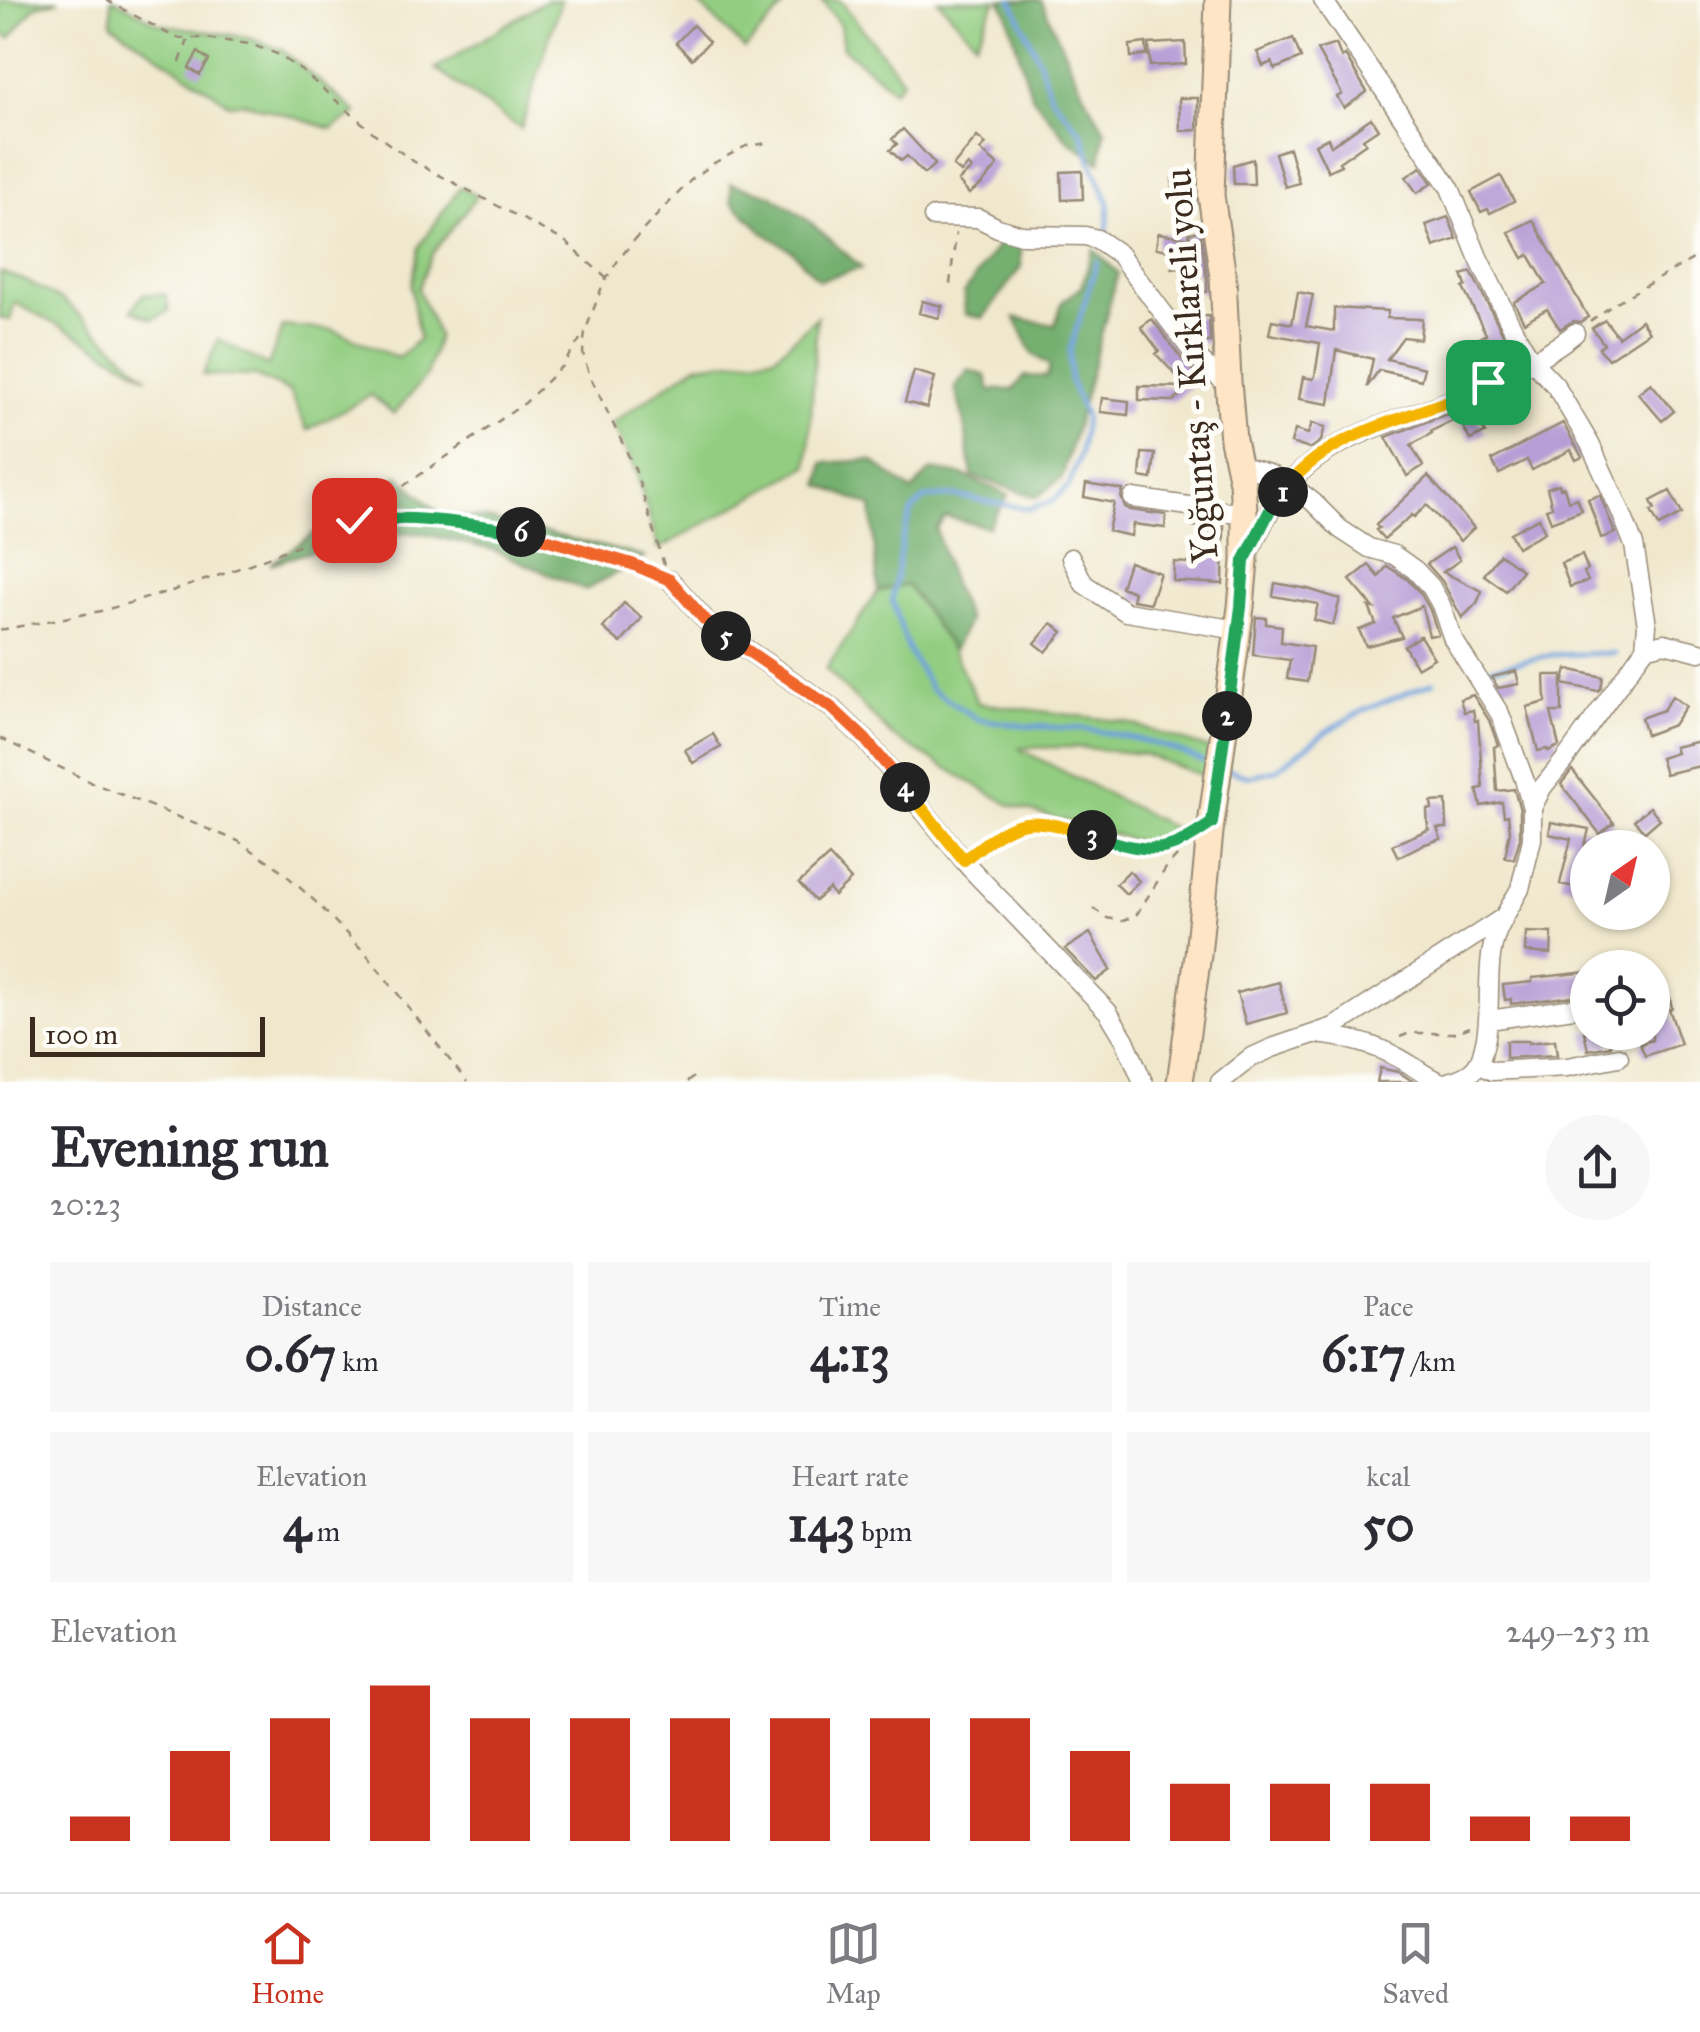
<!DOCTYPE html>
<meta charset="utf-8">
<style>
body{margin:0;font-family:"IM FELL Great Primer",serif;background:#f7f7f7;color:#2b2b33;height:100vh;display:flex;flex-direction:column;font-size:38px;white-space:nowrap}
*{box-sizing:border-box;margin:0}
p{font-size:32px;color:#7c7c81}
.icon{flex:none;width:55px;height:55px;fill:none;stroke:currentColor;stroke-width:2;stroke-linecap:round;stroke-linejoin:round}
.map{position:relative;height:1082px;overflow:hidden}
.panel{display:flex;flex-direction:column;background:#fff;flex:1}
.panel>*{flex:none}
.needle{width:65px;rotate:34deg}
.controls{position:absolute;left:1570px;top:830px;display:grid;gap:20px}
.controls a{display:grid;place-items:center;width:100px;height:100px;border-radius:50%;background:#fff;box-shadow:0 2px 8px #0004;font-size:50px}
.scale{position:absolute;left:30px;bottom:25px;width:235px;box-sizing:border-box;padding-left:10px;border:5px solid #3b2a1e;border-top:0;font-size:28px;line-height:35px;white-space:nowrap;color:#3b2a1e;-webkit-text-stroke:8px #fdfcf7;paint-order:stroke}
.pin{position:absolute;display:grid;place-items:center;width:85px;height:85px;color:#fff;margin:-42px;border-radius:20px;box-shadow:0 5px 15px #0006}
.km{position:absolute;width:50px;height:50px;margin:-25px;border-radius:50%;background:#222;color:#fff;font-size:28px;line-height:50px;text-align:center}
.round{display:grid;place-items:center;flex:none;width:105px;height:105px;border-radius:52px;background:#f7f7f7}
.head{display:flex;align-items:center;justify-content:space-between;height:170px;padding:0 50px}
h1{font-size:55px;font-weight:800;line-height:75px}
.stats{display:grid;grid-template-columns:repeat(3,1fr);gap:15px;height:170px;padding:10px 50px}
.stats div{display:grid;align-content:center;border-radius:0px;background:#f7f7f7;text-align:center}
.stats b{font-size:50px;font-weight:800}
.stats small{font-size:28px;font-weight:400}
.stats p{font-size:28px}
.chart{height:280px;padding:20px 50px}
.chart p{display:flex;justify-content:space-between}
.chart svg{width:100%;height:180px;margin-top:10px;stroke:#c8321e;stroke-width:6}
.dock{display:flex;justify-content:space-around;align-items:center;height:140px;border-top:2px solid #e1e1e2;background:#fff;font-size:28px;color:#7c7c81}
.dock a{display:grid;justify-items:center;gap:5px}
.dock .selected{color:#c8321e}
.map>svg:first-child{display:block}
.green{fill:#92cd81;stroke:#667c50;stroke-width:2.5}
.forest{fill:#75b06f;stroke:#586d46;stroke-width:2.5}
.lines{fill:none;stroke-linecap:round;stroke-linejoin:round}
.stream{stroke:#70a1db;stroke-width:5}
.building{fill:#b69dd6}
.street-casing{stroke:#968976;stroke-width:21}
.secondary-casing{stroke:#968976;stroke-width:29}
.path{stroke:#968976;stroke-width:2.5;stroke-dasharray:8 8;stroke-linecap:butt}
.street{stroke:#fff;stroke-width:18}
.secondary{stroke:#fde5c5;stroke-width:25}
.split-1-casing{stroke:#fff;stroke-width:20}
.split-2-casing{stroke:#fff;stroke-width:20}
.split-3-casing{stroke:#fff;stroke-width:20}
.split-4-casing{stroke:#fff;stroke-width:20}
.split-5-casing{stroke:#fff;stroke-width:20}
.split-6-casing{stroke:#fff;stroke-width:20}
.split-7-casing{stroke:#fff;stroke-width:20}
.split-1{stroke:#f5b400;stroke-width:12}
.split-2{stroke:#22a559;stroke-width:12}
.split-3{stroke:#22a559;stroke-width:12}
.split-4{stroke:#f5b400;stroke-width:12}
.split-5{stroke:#f0652b;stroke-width:12}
.split-6{stroke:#f0652b;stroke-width:12}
.split-7{stroke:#22a559;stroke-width:12}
.labels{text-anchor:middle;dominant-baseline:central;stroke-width:10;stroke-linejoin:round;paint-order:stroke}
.street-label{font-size:38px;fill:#3b2a1e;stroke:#fdfcf7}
</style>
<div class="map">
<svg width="1700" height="1082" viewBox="0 0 1700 1082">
<rect width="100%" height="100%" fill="#fdfcf7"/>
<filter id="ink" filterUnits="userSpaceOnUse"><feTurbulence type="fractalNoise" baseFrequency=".01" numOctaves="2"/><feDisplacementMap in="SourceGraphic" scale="20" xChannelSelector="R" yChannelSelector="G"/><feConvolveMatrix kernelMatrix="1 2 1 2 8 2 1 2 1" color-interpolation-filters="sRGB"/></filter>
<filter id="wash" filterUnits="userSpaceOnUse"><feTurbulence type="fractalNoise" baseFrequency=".0048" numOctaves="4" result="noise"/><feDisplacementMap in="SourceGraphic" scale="40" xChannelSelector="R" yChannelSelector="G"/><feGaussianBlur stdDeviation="2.25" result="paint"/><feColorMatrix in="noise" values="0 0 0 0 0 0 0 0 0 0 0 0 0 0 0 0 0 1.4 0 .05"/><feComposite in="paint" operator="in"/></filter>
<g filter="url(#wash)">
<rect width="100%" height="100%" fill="#f0e8cd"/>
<path class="green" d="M 0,0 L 59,0 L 34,7 L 10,38 L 0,32 Z
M 111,0 L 116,0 L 160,24 L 245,37 L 281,49 L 357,113 L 332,129 L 246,103 L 230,104 L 112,24 Z
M 546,0 L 561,0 L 521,129 L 435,69 Z
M 695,0 L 790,0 L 745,49 Z
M 821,0 L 840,0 L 903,80 L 894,90 L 843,48 L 840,25 Z
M 938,0 L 996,0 L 976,42 Z
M 460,187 L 477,196 L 432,254 L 418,289 L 438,336 L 426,376 L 394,414 L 371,395 L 307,430 L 290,392 L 256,376 L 203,375 L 218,339 L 268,366 L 283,326 L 334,330 L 398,358 L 419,339 L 411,287 L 419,247 Z
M 0,272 L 24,280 L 64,301 L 148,377 L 75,334 L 15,303 L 10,320 L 0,318 Z
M 143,294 L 166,295 L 169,311 L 152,319 L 132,310 Z
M 817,317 L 808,466 L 659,549 L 635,469 L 612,423 L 697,365 L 775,356 Z
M 907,584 L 953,651 L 978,703 L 1126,722 L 1210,749 L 1206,777 L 1143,754 L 1076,747 L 1018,748 L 1183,833 L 1139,842 L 1010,805 L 892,736 L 826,669 L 878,591 Z"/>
<path class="forest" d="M 1000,0 L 1041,0 L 1085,96 L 1105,130 L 1100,162 L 1068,140 L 1031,95 L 1006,10 Z
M 731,183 L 771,195 L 809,221 L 862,268 L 819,280 L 792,251 L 764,233 L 732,202 Z
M 1001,241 L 1021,244 L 1021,267 L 983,318 L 965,314 L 964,293 Z
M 1093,249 L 1118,273 L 1062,478 L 1037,497 L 972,476 L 964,421 L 955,387 L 969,370 L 986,376 L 990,390 L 1013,390 L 1025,376 L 1047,377 L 1050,366 L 1032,353 L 1015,318 L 1055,325 L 1062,302 L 1082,287 Z
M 871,460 L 912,491 L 931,470 L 963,475 L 1008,495 L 988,527 L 946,517 L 936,529 L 950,578 L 968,621 L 953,651 L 907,585 L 878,591 L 871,506 L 820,485 L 823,463 Z
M 398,475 L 440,514 L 488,519 L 645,557 L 585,590 L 494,550 L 420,533 L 365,535 L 270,564 Z"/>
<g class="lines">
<path class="stream" d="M 1012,0 L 1038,58 L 1050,95 L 1082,133 L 1092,164 L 1109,204 L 1107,230
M 1097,262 L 1070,350 L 1070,380 L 1085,417 L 1080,454 L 1069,486 L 1051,502 L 1029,509 L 956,496 L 925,498 L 911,512 L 902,540 L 892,600 L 908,650 L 931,689 L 977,719 L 1026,726 L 1087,729 L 1137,739 L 1173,749 L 1202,761
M 1482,670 L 1551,655 L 1615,653
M 1228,770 L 1249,776 L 1276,770 L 1327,731 L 1364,710 L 1434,682"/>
</g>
<g id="blocks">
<path class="building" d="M 693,25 L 709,42 L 692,59 L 676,43 Z
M 1293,38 L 1301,58 L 1275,69 L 1272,62 L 1263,66 L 1257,52 Z
M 1185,42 L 1186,64 L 1150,66 L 1149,44 Z
M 1146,43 L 1147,55 L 1131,57 L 1130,45 Z
M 1336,44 L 1341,57 L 1345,55 L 1367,92 L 1344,108 L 1337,97 L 1342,94 L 1317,50 Z
M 198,52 L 209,60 L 200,75 L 189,68 Z
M 1179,98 L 1198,98 L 1197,130 L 1180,131 Z
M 1371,118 L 1378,129 L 1363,139 L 1366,143 L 1339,162 L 1341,165 L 1328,171 L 1315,144 L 1328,138 L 1331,146 Z
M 903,129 L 935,164 L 924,174 L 907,156 L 901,161 L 890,150 L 897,144 L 892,139 Z
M 977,137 L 986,144 L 980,150 L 998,165 L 981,185 L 969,194 L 958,181 L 972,169 L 968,165 L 961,173 L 953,166 Z
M 1289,148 L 1299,183 L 1285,187 L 1275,153 Z
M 1253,159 L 1254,184 L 1234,184 L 1233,165 Z
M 1421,167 L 1432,183 L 1417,193 L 1406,177 Z
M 1082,171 L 1083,199 L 1062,200 L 1061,172 Z
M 1501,176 L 1514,201 L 1490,213 L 1488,209 L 1481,212 L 1471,192 Z
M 1195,177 L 1195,200 L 1187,201 L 1186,195 L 1174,197 L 1172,179 Z
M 1448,217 L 1457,239 L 1434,247 L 1426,225 Z
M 1533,220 L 1588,317 L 1580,322 L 1573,321 L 1560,329 L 1547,309 L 1524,322 L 1514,302 L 1546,284 L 1529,255 L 1523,258 L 1509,232 Z
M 1200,231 L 1207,279 L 1207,292 L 1199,292 L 1198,271 L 1172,268 L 1175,251 L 1156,248 L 1158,233 L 1190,238 L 1189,233 Z
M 1471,272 L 1515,357 L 1494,367 L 1479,338 L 1486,334 L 1463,288 L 1466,286 L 1462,275 Z
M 1298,292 L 1313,295 L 1306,326 L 1334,331 L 1334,308 L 1388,311 L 1387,318 L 1422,319 L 1420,339 L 1403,337 L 1387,359 L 1424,368 L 1421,380 L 1379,370 L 1367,387 L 1373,359 L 1336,350 L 1329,404 L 1299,399 L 1303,377 L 1313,379 L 1315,376 L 1320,343 L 1269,334 L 1272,320 L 1292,324 Z
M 922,301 L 942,306 L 939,318 L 919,313 Z
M 1209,316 L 1210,342 L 1201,342 L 1182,317 Z
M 1152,319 L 1187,366 L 1200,377 L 1174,401 L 1139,400 L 1139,386 L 1187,387 L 1156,354 L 1159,351 L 1141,327 Z
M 1605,320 L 1618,337 L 1641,320 L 1649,332 L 1608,359 L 1599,348 L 1604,344 L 1592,328 Z
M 914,371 L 935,377 L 927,408 L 905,402 Z
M 1651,383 L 1674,411 L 1662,421 L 1638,393 Z
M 1102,398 L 1129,401 L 1128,415 L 1100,412 Z
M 1471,405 L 1485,433 L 1470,440 L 1459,418 L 1431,431 L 1432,433 L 1411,445 L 1423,466 L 1407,476 L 1386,437 Z
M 1312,423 L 1325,427 L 1321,441 L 1310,449 L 1291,443 L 1295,430 L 1308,434 Z
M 1563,423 L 1582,457 L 1576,460 L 1571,450 L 1532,470 L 1527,460 L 1499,474 L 1492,460 Z
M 1142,453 L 1155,454 L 1152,479 L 1140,477 Z
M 1428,476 L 1474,528 L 1460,541 L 1427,505 L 1414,517 L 1412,515 L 1384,539 L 1376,530 L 1379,528 L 1376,525 Z
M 1086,484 L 1123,490 L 1121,497 L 1125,507 L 1131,510 L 1166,515 L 1165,528 L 1133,524 L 1131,536 L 1108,531 L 1114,503 L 1084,497 Z
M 1559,484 L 1560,488 L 1564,487 L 1568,501 L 1577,498 L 1582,510 L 1551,522 L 1546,509 L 1552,507 L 1547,488 Z
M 1670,491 L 1682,514 L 1659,526 L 1651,511 L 1655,509 L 1651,501 Z
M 1600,495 L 1615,533 L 1601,538 L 1588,499 Z
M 1539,518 L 1545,532 L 1517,547 L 1510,533 Z
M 1193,519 L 1224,524 L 1223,584 L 1173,581 L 1174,562 L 1202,564 L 1202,559 L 1208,559 L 1210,527 L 1193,526 Z
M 1452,547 L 1460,560 L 1443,572 L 1482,591 L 1477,603 L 1462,618 L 1442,581 L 1427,564 Z
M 1500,554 L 1522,570 L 1506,591 L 1484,575 Z
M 1582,555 L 1588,570 L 1584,572 L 1588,581 L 1570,587 L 1561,563 Z
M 1129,562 L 1160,573 L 1150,603 L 1132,600 L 1134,592 L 1121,587 Z
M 1369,565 L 1379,577 L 1387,566 L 1407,579 L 1421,594 L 1430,610 L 1438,634 L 1429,636 L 1422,606 L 1393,618 L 1402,637 L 1366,646 L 1359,630 L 1376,624 L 1369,607 L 1374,608 L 1350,580 Z
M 1275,583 L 1308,589 L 1340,599 L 1333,625 L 1314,620 L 1318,604 L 1273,596 Z
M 624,603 L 642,618 L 621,643 L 603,628 Z
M 1256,617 L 1266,618 L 1266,624 L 1282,626 L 1281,642 L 1312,647 L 1307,682 L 1287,679 L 1290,660 L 1253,655 Z
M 1052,623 L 1063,632 L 1046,652 L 1035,643 Z
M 1420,636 L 1434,658 L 1417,668 L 1404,646 Z
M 1567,669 L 1603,677 L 1601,688 L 1598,691 L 1563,684 Z
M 1516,671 L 1519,684 L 1498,688 L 1492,677 Z
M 1545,675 L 1562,675 L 1562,712 L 1551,712 L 1559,746 L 1548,751 L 1547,749 L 1538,751 L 1527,707 L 1546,702 Z
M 1473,695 L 1489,720 L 1498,745 L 1494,747 L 1497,791 L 1514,789 L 1520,810 L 1520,838 L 1514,859 L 1505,857 L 1510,831 L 1508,815 L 1504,816 L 1502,802 L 1481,806 L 1477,789 L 1483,788 L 1478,720 L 1475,721 L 1473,710 L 1464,712 L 1460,699 Z
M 1672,696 L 1686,706 L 1673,725 L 1646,735 L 1641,718 L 1663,710 Z
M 713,734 L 721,747 L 693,763 L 685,750 Z
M 1700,741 L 1700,766 L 1665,774 L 1660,758 L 1676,753 L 1674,747 Z
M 1572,770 L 1614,823 L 1600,834 L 1561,784 Z
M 1446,801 L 1447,828 L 1437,828 L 1441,839 L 1422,845 L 1398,857 L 1392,845 L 1430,829 L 1428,829 L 1427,810 L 1432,809 L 1431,802 Z
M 1650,807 L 1660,819 L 1645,832 L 1634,820 Z
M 1551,822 L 1589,829 L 1575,887 L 1560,884 L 1571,839 L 1549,834 Z
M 829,856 L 851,880 L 834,896 L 829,889 L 815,901 L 799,883 Z
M 1129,871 L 1139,881 L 1126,894 L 1116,884 Z
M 1526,932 L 1552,933 L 1551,954 L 1525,952 Z
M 1090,933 L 1111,970 L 1096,981 L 1065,949 Z
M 1588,972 L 1588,994 L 1511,1004 L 1511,999 L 1505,1000 L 1503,985 L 1532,982 L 1532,978 Z
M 1279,982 L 1287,1013 L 1246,1024 L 1237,993 Z
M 1668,991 L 1672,1008 L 1669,1009 L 1681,1044 L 1645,1056 L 1640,1044 L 1652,1040 L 1652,994 Z
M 1584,1032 L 1608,1032 L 1611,1046 L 1588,1050 Z
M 1555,1040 L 1557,1055 L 1506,1058 L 1506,1041 L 1528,1041 L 1528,1043 Z
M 1380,1068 L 1398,1072 L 1414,1082 L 1377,1082 Z"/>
</g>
</g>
<g filter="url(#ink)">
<use href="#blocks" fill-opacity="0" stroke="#968976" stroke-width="2.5"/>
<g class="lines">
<defs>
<path id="street" d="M 1323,0 L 1450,188 L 1478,257 L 1514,331 L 1532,361 L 1555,385 L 1590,444 L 1621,512 L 1634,545 L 1647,625 L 1645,648 L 1566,758 L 1542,788 L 1532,808
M 933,217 L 978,218 L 998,228 L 1022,235 L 1085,236 L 1097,239 L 1119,254 L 1197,358 L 1228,385
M 1133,498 L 1244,514
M 1247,556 C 1260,531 1271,504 1290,483 C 1330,437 1391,423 1446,402 C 1484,388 1543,359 1575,333
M 1071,558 L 1084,584 L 1126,612 L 1238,630
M 670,580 L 708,623 L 832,708 L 865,739 L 970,868 L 1108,1012 L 1125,1040 L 1143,1082
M 1645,648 L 1664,643 L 1700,652
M 1489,1020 L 1588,1006
M 1317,1034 C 1344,1037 1373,1044 1397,1057 C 1413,1065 1424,1076 1440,1082
M 1478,1064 L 1492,1071 L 1567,1067 L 1619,1057
M 1220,1082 L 1250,1058 L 1272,1048 L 1334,1027 L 1504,917 L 1520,889 L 1532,839 L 1532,808 L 1524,779 L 1500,714 L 1453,639 L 1441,605 L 1431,587 L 1415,570 L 1394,555 L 1369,548 L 1340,529 L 1313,502 L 1295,488 L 1269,474 L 1239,465
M 1448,1082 C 1458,1079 1469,1076 1476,1067 C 1482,1059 1484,1047 1486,1037 C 1493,999 1482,954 1503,920"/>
<path id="secondary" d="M 1180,1082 L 1198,955 L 1210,832 L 1241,607 L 1245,561 L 1245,525 L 1242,482 L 1233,440 L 1228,381 L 1223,277 L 1211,195 L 1218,0"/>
</defs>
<use href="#street" class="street-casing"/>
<use href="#secondary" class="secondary-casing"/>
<path class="path" d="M 106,0 L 176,38 L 204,38 L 250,44 L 277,54 L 302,71 L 375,134 L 413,161 L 566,242 L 606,278
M 180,62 L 188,40
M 950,284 L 956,233
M 1590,321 L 1620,300 L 1700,255
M 355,519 C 451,512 566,537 655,574
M 664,565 L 635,469 L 589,374 L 583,353 L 585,332 L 603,284 L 619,259 L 641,232 L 691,180 L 714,163 L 746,146 L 769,143
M 0,630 L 101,611 L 172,591 L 229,572 L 312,540 L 355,519 L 525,403 L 562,366 L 585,332
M 0,738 L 90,782 L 238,841 L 276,866 L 317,903 L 368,956 L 467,1082
M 976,850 L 994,836 L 1022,822 L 1052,823 L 1139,847 L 1163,848 L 1189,838
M 1093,908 L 1107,918 L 1123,921 L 1137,914 L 1166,868 L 1189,843
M 1400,1037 L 1410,1033 L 1454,1033 L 1470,1027
M 687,1082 L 698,1074"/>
<use href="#street" class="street"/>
<use href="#secondary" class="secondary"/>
</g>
</g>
<g class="lines" filter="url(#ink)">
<defs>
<path id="split-1" d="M 1283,492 C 1320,439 1389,423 1446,402 C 1460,397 1474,389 1488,382"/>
<path id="split-2" d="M 1227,716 L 1241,607 L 1244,561 L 1270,510 L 1283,492"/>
<path id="split-3" d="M 1092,835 C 1113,842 1139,851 1162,848 C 1180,845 1197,833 1212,823 L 1227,716"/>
<path id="split-4" d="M 905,787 L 964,860 C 1018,816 1025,815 1092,835"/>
<path id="split-5" d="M 726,636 L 832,708 L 865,739 L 905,787"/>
<path id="split-6" d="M 521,532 L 632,564 L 670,580 L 704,619 L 726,636"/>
<path id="split-7" d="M 354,520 C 411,515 466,523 521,532"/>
</defs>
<use href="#split-1" class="split-1-casing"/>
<use href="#split-2" class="split-2-casing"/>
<use href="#split-3" class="split-3-casing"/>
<use href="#split-4" class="split-4-casing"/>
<use href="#split-5" class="split-5-casing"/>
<use href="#split-6" class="split-6-casing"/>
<use href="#split-7" class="split-7-casing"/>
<use href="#split-1" class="split-1"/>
<use href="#split-2" class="split-2"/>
<use href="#split-3" class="split-3"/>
<use href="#split-4" class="split-4"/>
<use href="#split-5" class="split-5"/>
<use href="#split-6" class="split-6"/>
<use href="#split-7" class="split-7"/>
</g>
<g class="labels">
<g class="street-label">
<text transform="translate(1191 366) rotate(-94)">Yoğuntaş - Kırklareli yolu</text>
</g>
</g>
</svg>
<div class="controls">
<a><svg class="needle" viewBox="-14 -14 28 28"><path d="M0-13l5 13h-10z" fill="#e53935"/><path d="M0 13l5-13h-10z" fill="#7c7c81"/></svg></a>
<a><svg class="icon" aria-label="locate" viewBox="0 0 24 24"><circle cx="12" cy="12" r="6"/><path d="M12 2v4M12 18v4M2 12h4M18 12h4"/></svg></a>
</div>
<div class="scale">100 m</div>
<div class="pin" style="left:1488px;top:382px;background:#1e9e55"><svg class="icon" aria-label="arrive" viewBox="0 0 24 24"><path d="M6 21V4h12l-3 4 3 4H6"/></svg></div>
<div class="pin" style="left:354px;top:520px;background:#d93025"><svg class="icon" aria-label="check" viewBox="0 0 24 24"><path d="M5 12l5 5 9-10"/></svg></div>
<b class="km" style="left:1283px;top:492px">1</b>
<b class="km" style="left:1227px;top:716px">2</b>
<b class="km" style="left:1092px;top:835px">3</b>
<b class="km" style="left:905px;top:787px">4</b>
<b class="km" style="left:726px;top:636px">5</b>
<b class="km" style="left:521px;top:532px">6</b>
</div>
<section class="panel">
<div class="head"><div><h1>Evening run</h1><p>20:23</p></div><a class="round"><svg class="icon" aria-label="share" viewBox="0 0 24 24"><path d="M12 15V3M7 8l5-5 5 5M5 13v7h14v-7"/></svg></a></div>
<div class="stats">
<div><p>Distance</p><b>0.67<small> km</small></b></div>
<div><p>Time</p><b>4:13</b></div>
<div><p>Pace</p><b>6:17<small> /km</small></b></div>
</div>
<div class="stats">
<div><p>Elevation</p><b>4<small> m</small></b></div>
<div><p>Heart rate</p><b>143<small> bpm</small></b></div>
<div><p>kcal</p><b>50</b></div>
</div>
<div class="chart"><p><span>Elevation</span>249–253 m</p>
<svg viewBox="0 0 160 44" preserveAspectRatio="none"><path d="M5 44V38M15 44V22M25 44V14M35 44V6M45 44V14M55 44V14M65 44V14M75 44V14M85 44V14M95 44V14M105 44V22M115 44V30M125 44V30M135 44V30M145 44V38M155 44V38"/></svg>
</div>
</section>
<nav class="dock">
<a class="selected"><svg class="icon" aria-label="home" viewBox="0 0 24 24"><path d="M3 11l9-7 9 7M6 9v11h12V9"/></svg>Home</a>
<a><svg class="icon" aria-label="map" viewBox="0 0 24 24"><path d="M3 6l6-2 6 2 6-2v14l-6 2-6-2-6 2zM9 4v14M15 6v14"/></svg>Map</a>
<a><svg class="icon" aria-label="saved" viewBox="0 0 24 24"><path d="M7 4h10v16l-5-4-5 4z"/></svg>Saved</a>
</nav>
